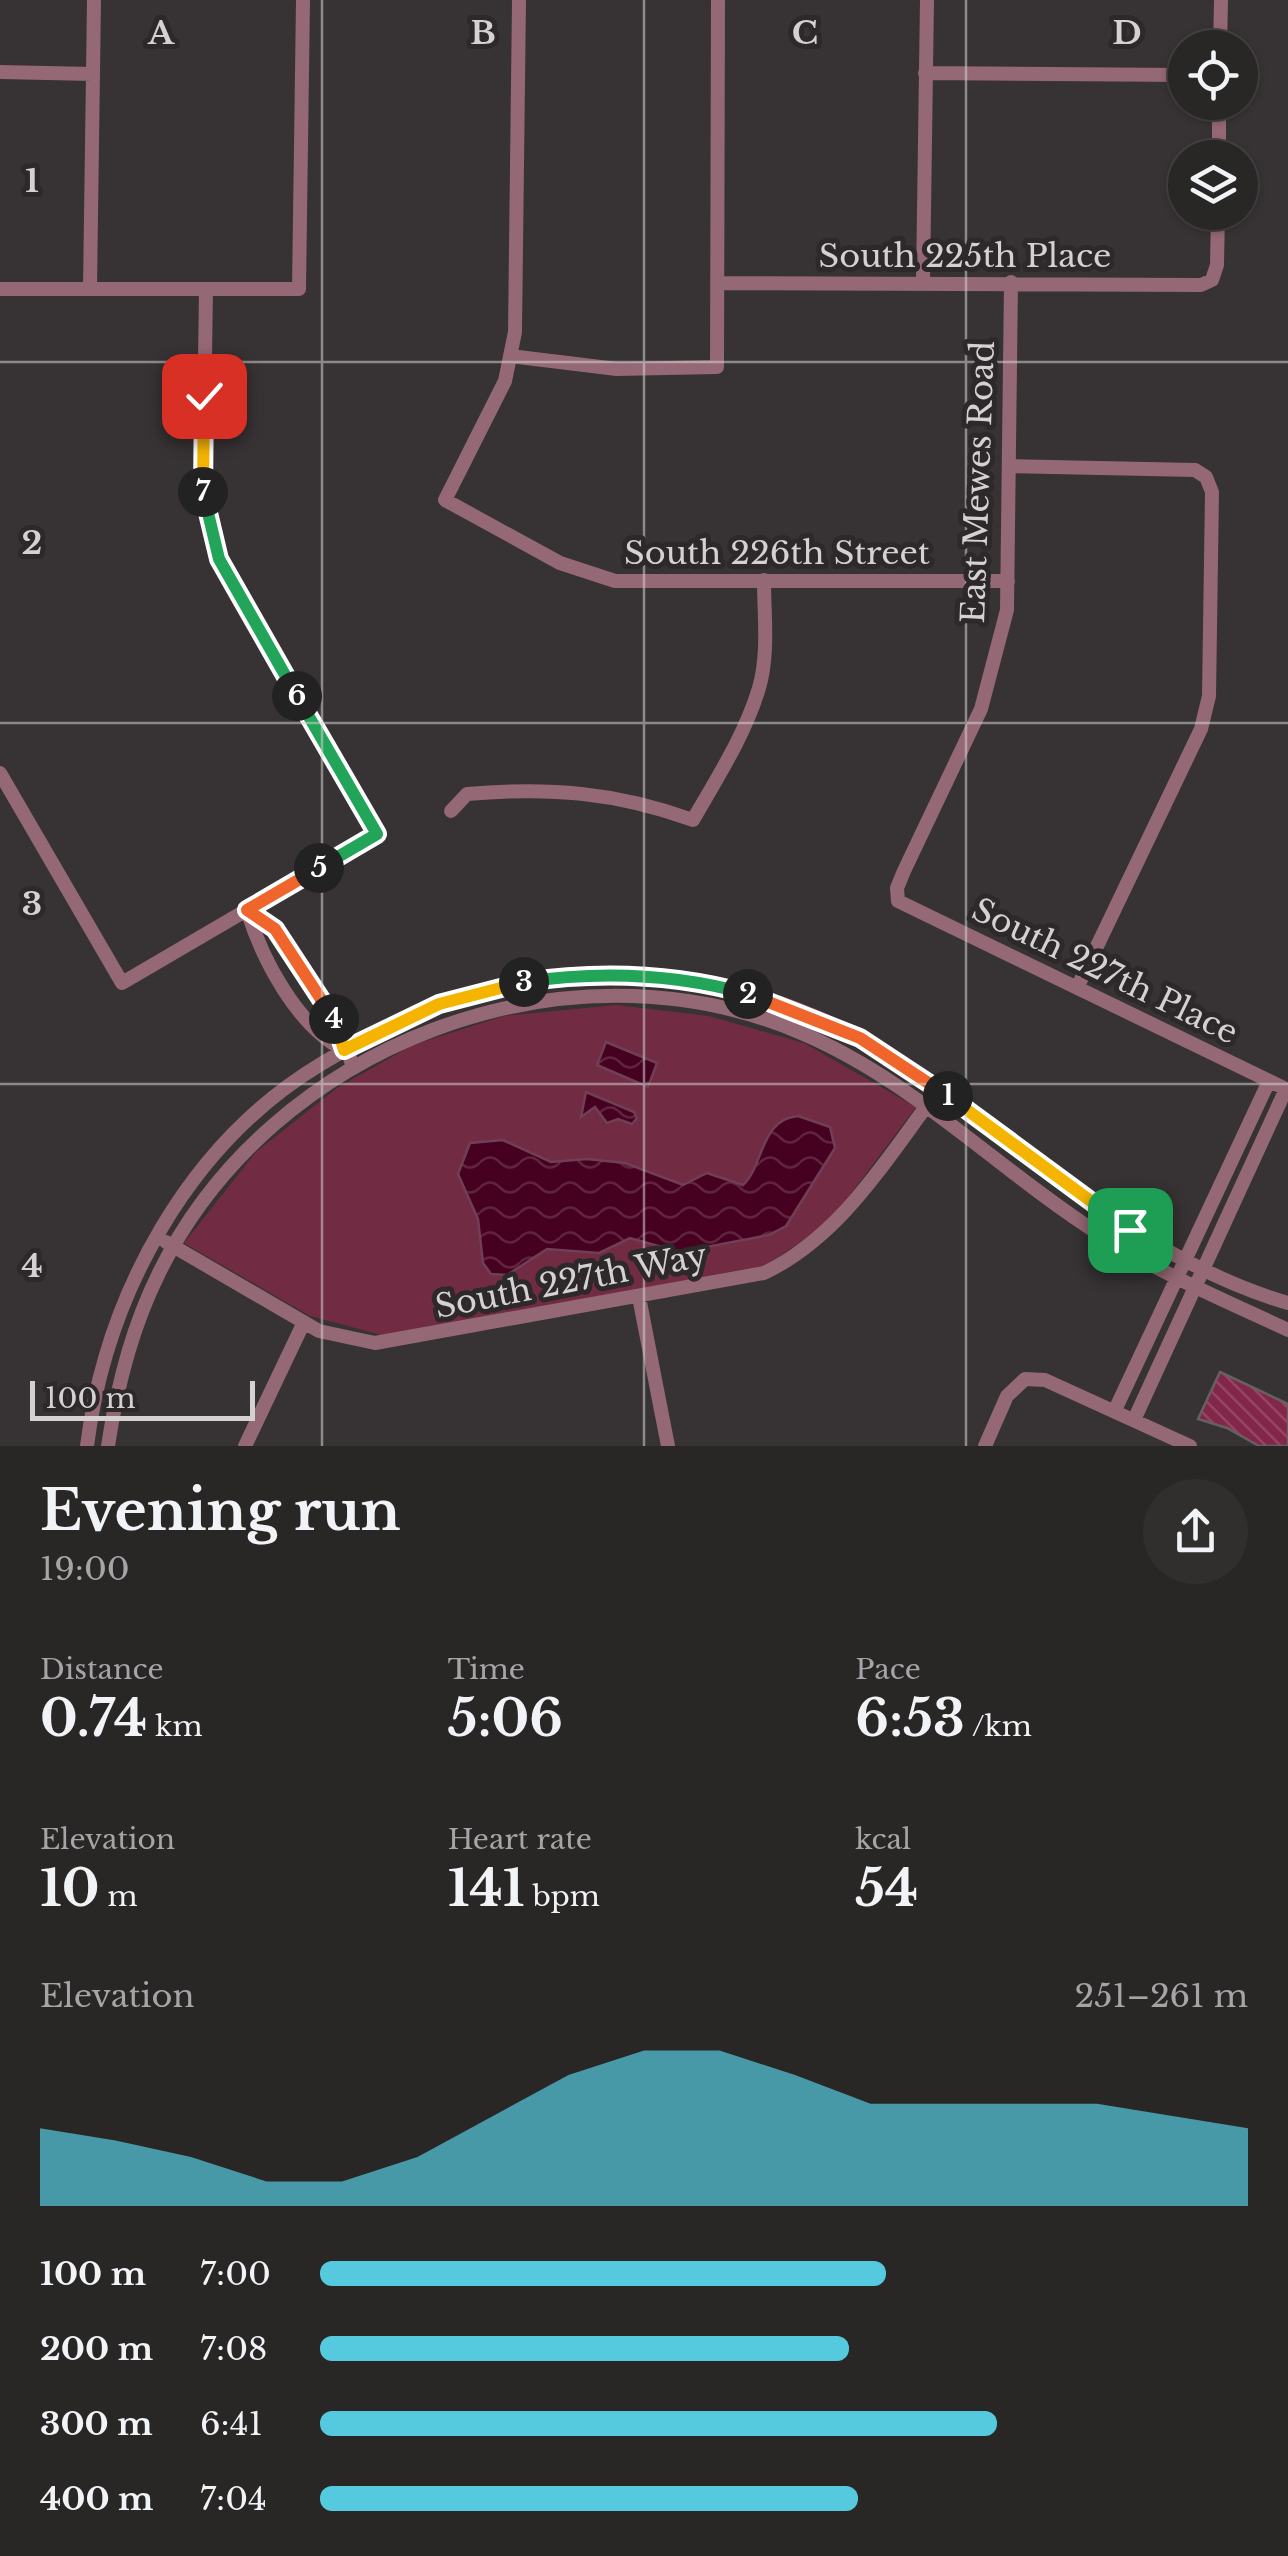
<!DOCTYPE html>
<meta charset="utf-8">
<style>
body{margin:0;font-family:"Libre Baskerville",serif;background:#312e2e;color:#f1f3f6;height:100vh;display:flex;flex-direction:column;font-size:38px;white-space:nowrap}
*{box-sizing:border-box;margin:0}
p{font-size:32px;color:#a5a5a7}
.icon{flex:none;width:55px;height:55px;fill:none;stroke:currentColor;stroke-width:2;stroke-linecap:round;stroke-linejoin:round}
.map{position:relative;height:1446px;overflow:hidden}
.panel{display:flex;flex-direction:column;background:#292626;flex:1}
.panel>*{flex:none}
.fabs{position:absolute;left:1168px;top:30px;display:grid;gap:20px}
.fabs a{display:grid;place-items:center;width:90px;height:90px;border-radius:50%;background:#292626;box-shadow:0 2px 8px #0004,0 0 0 2px #454343;font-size:50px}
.scale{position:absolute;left:30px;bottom:25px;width:225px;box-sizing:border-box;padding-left:10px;border:5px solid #d4d1d1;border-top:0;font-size:28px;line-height:35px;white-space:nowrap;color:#d4d1d1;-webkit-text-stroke:8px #2d2829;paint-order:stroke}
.pin{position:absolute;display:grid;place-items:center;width:85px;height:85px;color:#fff;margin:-42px;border-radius:20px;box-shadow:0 5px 15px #0006}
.km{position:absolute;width:50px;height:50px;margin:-25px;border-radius:50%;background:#222;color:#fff;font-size:28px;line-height:50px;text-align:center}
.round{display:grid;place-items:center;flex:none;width:105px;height:105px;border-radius:52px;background:#312e2e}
.summary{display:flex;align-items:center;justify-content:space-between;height:170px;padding:0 40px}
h1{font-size:55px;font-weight:800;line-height:75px}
.metrics{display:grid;grid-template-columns:repeat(3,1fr);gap:15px;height:170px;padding:10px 40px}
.metrics div{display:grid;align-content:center}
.metrics b{font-size:50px;font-weight:800}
.metrics small{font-size:28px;font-weight:400}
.metrics p{font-size:28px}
.chart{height:280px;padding:20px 40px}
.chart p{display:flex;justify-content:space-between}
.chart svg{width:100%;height:180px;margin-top:10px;fill:#55cadf;opacity:.7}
ul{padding:0 40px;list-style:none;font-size:32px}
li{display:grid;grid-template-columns:160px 120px 1fr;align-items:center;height:75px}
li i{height:25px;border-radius:12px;background:#55cadf}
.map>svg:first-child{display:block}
.green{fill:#712c43}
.water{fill:url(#water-waves);stroke:#713f55;stroke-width:2.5}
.building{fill:url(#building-back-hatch);stroke:#666062;stroke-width:2.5}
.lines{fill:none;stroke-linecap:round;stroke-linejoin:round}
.street{stroke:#946874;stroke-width:14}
.split-1-casing{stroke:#fff;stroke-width:20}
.split-2-casing{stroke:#fff;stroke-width:20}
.split-3-casing{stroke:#fff;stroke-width:20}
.split-4-casing{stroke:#fff;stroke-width:20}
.split-5-casing{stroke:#fff;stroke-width:20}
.split-6-casing{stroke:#fff;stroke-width:20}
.split-7-casing{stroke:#fff;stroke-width:20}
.split-8-casing{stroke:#fff;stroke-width:20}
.split-1{stroke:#f5b400;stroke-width:12}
.split-2{stroke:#f0652b;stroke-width:12}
.split-3{stroke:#22a559;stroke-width:12}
.split-4{stroke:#f5b400;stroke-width:12}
.split-5{stroke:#f0652b;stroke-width:12}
.split-6{stroke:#22a559;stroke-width:12}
.split-7{stroke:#22a559;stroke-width:12}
.split-8{stroke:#f5b400;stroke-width:12}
.grid{fill:none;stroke:#d4d1d1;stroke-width:2.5;stroke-opacity:0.55}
.labels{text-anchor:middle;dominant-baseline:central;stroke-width:10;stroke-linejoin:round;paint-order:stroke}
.street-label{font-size:32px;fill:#d4d1d1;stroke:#2d2829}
.grid-label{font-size:32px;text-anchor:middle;font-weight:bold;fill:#d4d1d1;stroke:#2d2829;stroke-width:10;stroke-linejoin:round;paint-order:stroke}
</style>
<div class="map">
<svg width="1288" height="1446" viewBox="0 0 1288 1446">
<defs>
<pattern id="water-waves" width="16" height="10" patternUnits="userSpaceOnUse" patternTransform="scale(2.5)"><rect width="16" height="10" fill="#460020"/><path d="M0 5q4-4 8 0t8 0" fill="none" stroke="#60243f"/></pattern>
<pattern id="building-back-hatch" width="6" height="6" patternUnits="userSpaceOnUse" patternTransform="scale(2.5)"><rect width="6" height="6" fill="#83274a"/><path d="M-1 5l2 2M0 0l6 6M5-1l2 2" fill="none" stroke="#944563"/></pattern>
</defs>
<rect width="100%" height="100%" fill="#373233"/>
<path class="green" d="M 616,1005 L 709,1016 L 804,1043 L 916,1107 L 828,1224 L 766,1265 L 389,1337 L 310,1316 L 184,1243 L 256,1152 L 337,1088 L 413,1045 L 504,1016 Z"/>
<path class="water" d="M 606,1042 L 657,1063 L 648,1087 L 597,1065 Z
M 586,1092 L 634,1112 L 637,1118 L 632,1124 L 618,1119 L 607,1123 L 595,1107 L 581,1117 Z
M 798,1116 L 830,1127 L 835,1148 L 786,1226 L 769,1235 L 680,1252 L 630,1238 L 599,1253 L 547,1249 L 507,1275 L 491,1274 L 483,1263 L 478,1219 L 458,1174 L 470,1143 L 503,1140 L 551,1162 L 587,1159 L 625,1163 L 683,1185 L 707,1173 L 743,1185 C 764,1166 760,1119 798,1116 Z"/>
<path class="building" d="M 1220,1372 L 1288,1404 L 1288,1446 L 1259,1446 L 1227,1428 L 1198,1419 Z"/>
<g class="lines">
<path class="street" d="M 519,0 L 515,332 L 505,381 L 445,500 L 560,563 L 615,581 L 1008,581
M 1220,48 L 1221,0
M 0,72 L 93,74
M 925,73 L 1185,75
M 1219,158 L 1219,102
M 923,282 L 927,0
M 1011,282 L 1007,610 L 981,709 L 904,871 L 897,888 L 898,901 L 1288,1090
M 717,283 L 1201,285 L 1212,280 L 1217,265 L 1218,212
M 0,289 L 299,289 L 303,0
M 90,289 L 94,0
M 510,356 L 617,369 L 717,367 L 718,0
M 1010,466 L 1195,470 L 1206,477 L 1212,492 L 1209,696 L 1201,729 L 1077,988
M 0,773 L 122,983 L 377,834 L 219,559 L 203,496 L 206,289
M 451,811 L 467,794 C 549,787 615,792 693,820 C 717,778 745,735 759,688 C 769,654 764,615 764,580
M 247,910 L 275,929 L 339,1026 L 353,1067
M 247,910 C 262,959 297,1026 344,1050
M 166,1242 L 319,1331 L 375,1343 L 764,1273 C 839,1237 883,1164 931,1100
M 639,1297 L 668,1446
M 1115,1410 L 1269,1081
M 1134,1420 L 1286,1089
M 87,1446 C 106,1295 188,1144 321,1064 C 515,945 733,943 922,1077 C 1039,1159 1147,1262 1288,1303
M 108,1446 C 117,1386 132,1327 159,1273 C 271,1045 564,933 799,1032 C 912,1079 997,1169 1099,1234 C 1159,1273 1224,1300 1288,1330
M 245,1446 L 304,1322
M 985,1446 L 1007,1396 L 1025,1379 L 1045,1380 L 1190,1446"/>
</g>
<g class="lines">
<defs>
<path id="split-1" d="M 948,1096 L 1130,1230"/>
<path id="split-2" d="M 748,994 L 860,1038 L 948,1096"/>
<path id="split-3" d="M 524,982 C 598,971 676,974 748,994"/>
<path id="split-4" d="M 334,1019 L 344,1050 L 439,1004 L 524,982"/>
<path id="split-5" d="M 319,868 L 247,910 L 275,929 L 334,1019"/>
<path id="split-6" d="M 297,696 L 377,834 L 319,868"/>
<path id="split-7" d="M 203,492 L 219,559 L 297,696"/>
<path id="split-8" d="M 203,492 L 204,396"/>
</defs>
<use href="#split-1" class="split-1-casing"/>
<use href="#split-2" class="split-2-casing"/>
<use href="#split-3" class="split-3-casing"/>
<use href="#split-4" class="split-4-casing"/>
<use href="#split-5" class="split-5-casing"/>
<use href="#split-6" class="split-6-casing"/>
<use href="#split-7" class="split-7-casing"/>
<use href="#split-8" class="split-8-casing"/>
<use href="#split-1" class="split-1"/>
<use href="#split-2" class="split-2"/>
<use href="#split-3" class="split-3"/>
<use href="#split-4" class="split-4"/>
<use href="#split-5" class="split-5"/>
<use href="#split-6" class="split-6"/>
<use href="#split-7" class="split-7"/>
<use href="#split-8" class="split-8"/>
</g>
<path class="grid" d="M 322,0 L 322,1446M 644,0 L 644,1446M 966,0 L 966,1446M 0,362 L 1288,362M 0,723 L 1288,723M 0,1084 L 1288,1084"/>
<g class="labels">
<g class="street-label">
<text x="965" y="256">South 225th Place</text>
<text transform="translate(978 482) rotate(-88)">East Mewes Road</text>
<text x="777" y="553">South 226th Street</text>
<text transform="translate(1105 971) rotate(26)">South 227th Place</text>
<text transform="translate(571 1281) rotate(-11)">South 227th Way</text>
</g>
</g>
<g class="grid-label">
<text x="161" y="44">A</text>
<text x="483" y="44">B</text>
<text x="805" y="44">C</text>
<text x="1127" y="44">D</text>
<text x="32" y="192">1</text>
<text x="32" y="554">2</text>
<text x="32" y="915">3</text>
<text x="32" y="1277">4</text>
</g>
</svg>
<div class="fabs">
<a><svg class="icon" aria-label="locate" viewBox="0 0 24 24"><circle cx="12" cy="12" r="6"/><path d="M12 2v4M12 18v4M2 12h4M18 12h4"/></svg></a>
<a><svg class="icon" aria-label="layers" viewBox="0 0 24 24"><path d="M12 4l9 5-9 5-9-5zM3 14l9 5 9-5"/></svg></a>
</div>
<div class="scale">100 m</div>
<div class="pin" style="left:1130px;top:1230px;background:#1e9e55"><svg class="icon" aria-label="arrive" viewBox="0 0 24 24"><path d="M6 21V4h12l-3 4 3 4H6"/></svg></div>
<div class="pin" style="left:204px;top:396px;background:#d93025"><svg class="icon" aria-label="check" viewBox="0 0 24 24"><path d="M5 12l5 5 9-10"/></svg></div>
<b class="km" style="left:948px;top:1096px">1</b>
<b class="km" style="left:748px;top:994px">2</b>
<b class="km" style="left:524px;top:982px">3</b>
<b class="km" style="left:334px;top:1019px">4</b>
<b class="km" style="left:319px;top:868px">5</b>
<b class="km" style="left:297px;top:696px">6</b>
<b class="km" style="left:203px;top:492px">7</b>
</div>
<section class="panel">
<div class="summary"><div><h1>Evening run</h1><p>19:00</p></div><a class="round"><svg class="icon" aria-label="share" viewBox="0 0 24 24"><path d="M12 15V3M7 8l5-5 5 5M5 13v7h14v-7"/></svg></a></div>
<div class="metrics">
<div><p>Distance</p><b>0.74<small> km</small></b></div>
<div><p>Time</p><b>5:06</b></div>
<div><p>Pace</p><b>6:53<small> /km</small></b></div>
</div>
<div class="metrics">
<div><p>Elevation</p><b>10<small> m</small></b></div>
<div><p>Heart rate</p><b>141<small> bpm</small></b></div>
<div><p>kcal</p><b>54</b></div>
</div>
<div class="chart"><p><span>Elevation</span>251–261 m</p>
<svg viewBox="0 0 160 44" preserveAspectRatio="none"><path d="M0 44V25L10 28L20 32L30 38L40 38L50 32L60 22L70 12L80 6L90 6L100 12L110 19L120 19L130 19L140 19L150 22L160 25V44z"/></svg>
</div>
<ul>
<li><b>100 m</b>7:00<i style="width:61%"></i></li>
<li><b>200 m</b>7:08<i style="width:57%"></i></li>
<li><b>300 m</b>6:41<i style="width:73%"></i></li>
<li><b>400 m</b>7:04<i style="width:58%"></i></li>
</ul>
</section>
